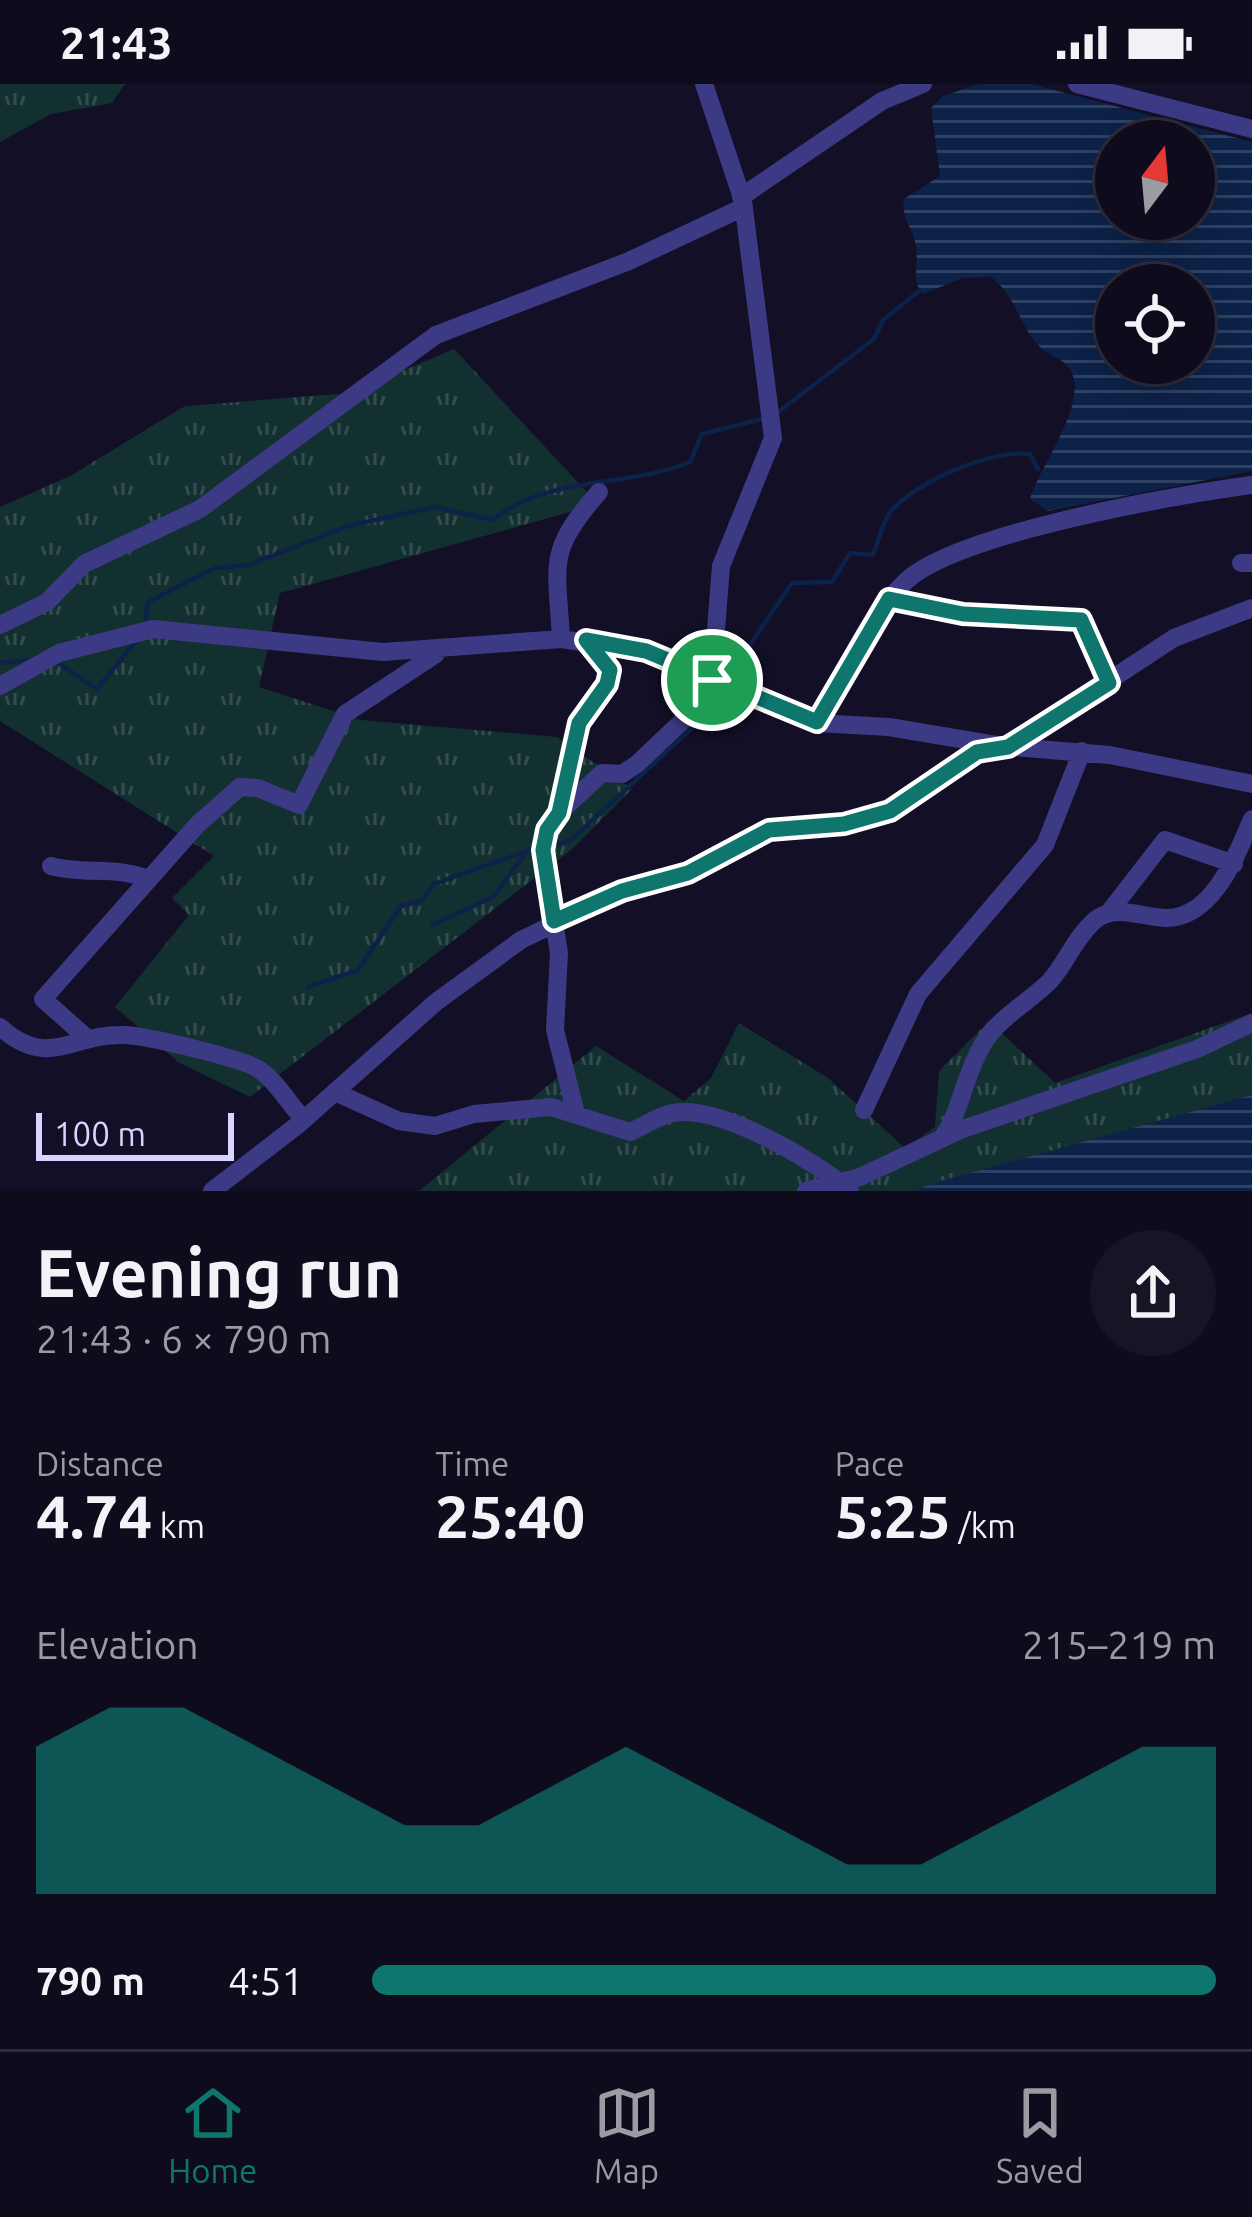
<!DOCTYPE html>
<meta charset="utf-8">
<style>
body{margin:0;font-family:Ubuntu,sans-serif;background:#171425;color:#f1f3f6;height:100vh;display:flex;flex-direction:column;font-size:45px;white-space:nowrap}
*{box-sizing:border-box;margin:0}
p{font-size:39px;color:#9b9ba3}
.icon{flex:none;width:66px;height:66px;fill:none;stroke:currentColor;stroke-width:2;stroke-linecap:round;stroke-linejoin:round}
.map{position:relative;height:1107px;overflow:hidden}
.details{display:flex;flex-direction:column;background:#0e0b1c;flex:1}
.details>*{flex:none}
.needle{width:78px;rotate:16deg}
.controls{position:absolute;left:1095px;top:36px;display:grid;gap:24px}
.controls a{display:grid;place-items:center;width:120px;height:120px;border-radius:50%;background:#0e0b1c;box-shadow:0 6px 30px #0003,0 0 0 3px #2e2b3b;font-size:60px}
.scale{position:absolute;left:36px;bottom:30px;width:198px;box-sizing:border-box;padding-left:12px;border:6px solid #d9d4ff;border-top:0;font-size:33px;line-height:42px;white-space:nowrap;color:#d9d4ff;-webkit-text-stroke:9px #130f26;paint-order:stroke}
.pin{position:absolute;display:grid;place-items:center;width:102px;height:102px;color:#fff;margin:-51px;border:6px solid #fff;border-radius:50%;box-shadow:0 3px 12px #0007}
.round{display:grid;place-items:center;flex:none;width:126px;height:126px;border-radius:63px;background:#171425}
.summary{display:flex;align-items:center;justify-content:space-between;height:204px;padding:0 36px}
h1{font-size:66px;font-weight:700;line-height:90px}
.figures{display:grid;grid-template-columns:repeat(3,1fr);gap:18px;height:204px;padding:12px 36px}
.figures div{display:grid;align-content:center}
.figures b{font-size:60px;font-weight:700}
.figures small{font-size:33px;font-weight:400}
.figures p{font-size:33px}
.chart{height:336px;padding:24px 36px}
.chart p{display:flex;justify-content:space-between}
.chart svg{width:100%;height:216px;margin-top:12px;fill:#0f766e;opacity:.7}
ul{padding:0 36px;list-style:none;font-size:39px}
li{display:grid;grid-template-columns:192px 144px 1fr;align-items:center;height:90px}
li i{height:30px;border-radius:15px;background:#0f766e}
.status{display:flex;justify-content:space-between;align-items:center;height:84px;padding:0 60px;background:#0e0b1c;direction:ltr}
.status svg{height:33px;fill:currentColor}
.dock{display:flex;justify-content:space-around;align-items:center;height:168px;border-top:3px solid #2e2b3b;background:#0e0b1c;font-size:33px;color:#9b9ba3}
.dock a{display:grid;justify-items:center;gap:6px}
.dock .active{color:#0f766e}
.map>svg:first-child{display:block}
.grass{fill:url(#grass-tufts)}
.water{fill:url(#water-rules);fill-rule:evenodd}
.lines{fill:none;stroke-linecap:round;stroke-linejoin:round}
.stream{stroke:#0c2248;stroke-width:4.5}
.minor{stroke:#3d3a85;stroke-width:18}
.route-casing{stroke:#fff;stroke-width:24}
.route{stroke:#0f766e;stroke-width:15}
</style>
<div class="status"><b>21:43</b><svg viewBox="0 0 49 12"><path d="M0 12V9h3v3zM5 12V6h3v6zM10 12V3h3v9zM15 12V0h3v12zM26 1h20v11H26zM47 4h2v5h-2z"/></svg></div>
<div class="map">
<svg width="1252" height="1107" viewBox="0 0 1252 1107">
<defs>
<pattern id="grass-tufts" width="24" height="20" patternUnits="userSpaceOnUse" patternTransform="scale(3)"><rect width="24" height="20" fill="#12302f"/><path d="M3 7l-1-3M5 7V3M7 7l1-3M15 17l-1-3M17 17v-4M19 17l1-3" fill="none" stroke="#344d4e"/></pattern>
<pattern id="water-rules" width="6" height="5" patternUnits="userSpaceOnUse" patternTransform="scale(3)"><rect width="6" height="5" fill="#0c2248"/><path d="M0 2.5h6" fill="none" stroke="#2f4163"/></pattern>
</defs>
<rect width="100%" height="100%" fill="#130f26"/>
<path class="grass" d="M 0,0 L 125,0 L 112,19 L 51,30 L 0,58 Z
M 454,265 L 598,420 L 280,509 L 259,603 L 361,636 L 557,653 L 632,705 L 571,766 L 250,1013 L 178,978 L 115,923 L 189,831 L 172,814 L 214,772 L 0,637 L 0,423 L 70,392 L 185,322 L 350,309 Z
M 1252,929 L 1252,1011 L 915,1107 L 419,1107 L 596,962 L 684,1017 L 711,994 L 739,939 L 828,994 L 905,1064 L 935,1043 L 939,987 L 989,937 L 1055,999 Z"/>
<path class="water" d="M 979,0 L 1031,0 L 1252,58 L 1252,387 L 1048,427 L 1030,415 C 1039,382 1092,316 1069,284 C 1062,274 1047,271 1039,262 C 1019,241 1016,212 991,193 L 963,194 L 922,210 C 911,195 919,179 916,162 C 913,143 901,136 904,115 L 940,92 L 931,24 L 943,12 ZM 1116,57 L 1194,57 L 1194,135 L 1116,135 ZM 1116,201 L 1194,201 L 1194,279 L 1116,279 Z
M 1252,1011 L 1252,1107 L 915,1107 L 934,1099 Z"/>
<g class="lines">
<path class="stream" d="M 778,328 L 874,255 L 883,236 L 919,207
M 145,543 L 148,518 L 215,484 L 249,481 L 348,442 L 435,423 L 493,436 C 546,391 629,404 690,378 L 702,350 L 762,335
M 0,579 L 30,576
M 58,579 L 97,605 L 136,557
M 726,596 L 792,499 L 832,498 L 850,469 L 873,471 C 878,458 883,437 891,427 C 917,397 992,365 1030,370 L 1038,385
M 555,760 L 570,757 L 691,645 L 719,606
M 432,841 L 493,813 L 528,766
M 308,903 L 358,886 L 401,822 L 421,817 L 434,800 L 538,763"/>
<path class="minor" d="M 1077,0 L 1252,45
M 741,113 L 882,17 L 923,0
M 1241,479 L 1252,479
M 888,515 L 963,529 L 1081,536 L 1109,599
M 0,541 L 47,518 L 84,480 L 200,425 L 436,251 L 629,177 L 744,123
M 561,555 C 557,479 546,468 599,408
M 0,602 L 59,569 L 153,545 L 383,568 L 561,555 L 646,567 L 817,639 L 889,643 L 1008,663 L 1174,554 L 1252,524
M 817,639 C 843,592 866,534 906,497 C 958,449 1176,411 1252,401
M 1013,663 L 1110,671 L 1252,700
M 559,729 L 579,639 L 607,600 L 610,586 L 587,556
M 51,782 C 84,791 116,782 148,795
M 1110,827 L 1165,756 L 1234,780
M 0,943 C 47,986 71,950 123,951 C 144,951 245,975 260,986 C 278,999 289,1020 304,1036
M 88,955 L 43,915 L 197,741 L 240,703 L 258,704 L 299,721 L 345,630 L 436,570
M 335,1008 L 399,1037 L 435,1042 L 474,1030 L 551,1023 L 630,1048 C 644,1042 660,1031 673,1029 C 719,1020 816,1077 850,1107
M 864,1026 L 918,910 L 1045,761 L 1082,667
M 576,1030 L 555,946 L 559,869 L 543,766 L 559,729 L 602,689 L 622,690 L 637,680 L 694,626 L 712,596 L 721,482 L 773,354 L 743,117 L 704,0
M 943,1053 C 962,1024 965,989 983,960 C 999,933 1028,919 1050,897 C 1066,879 1075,854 1094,837 C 1114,819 1141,833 1165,834 C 1213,835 1237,770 1252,735
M 212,1107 L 299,1040 L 436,918 L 521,856 L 622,807 L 688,789 L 769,746 L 844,740 L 891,727 L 987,663
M 806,1107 L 860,1093 L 960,1046 L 1197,965 L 1252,939"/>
</g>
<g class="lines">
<defs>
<path id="route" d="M 889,515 L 963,530 L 1081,536 L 1109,599 L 1008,663 L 977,668 L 890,727 L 844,740 L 769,746 L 688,789 L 622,807 L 554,837 L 543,766 L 547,746 L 559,729 L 579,639 L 607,600 L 610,586 L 586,556 L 646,567 L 817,638 Z"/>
</defs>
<use href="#route" class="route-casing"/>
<use href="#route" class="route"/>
</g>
</svg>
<div class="controls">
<a><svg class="needle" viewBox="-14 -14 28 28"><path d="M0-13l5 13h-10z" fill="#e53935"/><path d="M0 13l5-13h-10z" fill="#9b9ba3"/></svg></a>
<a><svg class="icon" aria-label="locate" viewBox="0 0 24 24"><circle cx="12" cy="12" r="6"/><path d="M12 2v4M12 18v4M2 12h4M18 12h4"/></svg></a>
</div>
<div class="scale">100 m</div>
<div class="pin" style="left:712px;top:596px;background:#1e9e55"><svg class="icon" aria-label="arrive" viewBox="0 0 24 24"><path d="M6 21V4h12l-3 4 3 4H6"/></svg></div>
</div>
<section class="details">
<div class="summary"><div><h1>Evening run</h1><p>21:43 · 6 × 790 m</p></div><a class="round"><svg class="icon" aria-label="share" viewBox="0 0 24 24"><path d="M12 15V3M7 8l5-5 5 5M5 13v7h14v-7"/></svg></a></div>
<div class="figures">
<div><p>Distance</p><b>4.74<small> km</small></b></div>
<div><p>Time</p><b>25:40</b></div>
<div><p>Pace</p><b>5:25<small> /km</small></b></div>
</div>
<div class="chart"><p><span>Elevation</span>215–219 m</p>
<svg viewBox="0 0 160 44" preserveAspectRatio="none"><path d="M0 44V14L10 6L20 6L30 14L40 22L50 30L60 30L70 22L80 14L90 22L100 30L110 38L120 38L130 30L140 22L150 14L160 14V44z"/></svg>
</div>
<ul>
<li><b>790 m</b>4:51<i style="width:100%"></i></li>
</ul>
</section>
<nav class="dock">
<a class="active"><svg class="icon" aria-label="home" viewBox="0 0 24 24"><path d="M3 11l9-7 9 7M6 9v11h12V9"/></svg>Home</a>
<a><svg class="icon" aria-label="map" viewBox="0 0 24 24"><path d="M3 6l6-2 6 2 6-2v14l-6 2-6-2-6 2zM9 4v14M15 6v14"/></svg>Map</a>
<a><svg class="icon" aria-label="saved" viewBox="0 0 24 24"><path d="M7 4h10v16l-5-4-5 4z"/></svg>Saved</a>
</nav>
